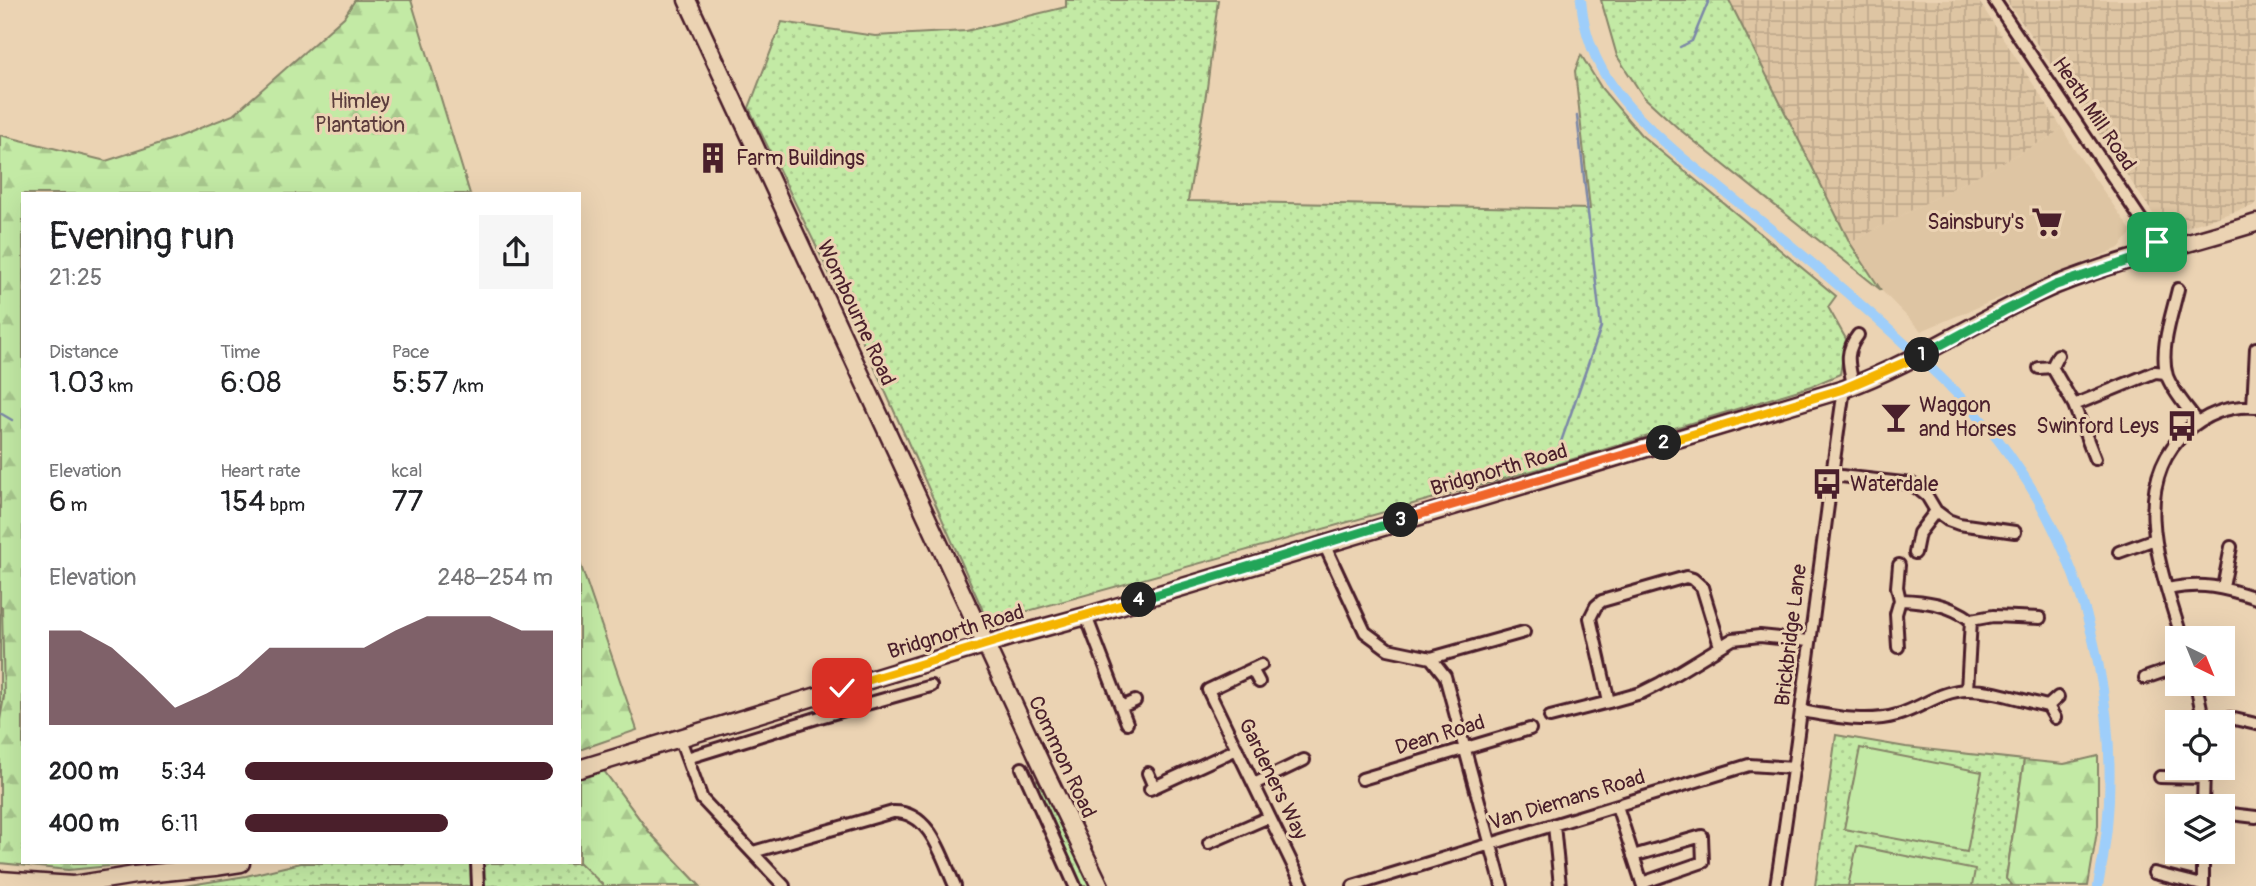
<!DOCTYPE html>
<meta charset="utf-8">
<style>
body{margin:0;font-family:Pangolin,sans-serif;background:#f6f6f6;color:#202124;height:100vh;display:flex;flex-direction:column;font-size:26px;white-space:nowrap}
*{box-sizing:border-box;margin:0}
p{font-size:23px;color:#757577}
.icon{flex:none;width:38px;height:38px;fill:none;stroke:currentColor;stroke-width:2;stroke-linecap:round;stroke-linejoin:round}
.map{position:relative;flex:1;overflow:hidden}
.details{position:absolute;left:21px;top:192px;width:560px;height:672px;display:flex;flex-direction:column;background:#fff;border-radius:0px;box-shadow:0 7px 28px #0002}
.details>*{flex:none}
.needle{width:46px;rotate:137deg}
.controls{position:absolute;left:2165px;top:626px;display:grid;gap:14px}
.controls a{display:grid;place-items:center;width:70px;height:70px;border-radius:0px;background:#fff;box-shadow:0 7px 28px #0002;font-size:35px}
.pin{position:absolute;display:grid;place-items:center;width:60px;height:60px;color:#fff;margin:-30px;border-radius:14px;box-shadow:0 4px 10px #0006}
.km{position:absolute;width:35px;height:35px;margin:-18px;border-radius:50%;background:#222;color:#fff;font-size:19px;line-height:35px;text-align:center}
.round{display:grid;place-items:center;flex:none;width:74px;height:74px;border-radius:0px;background:#f6f6f6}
.headline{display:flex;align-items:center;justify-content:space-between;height:119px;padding:0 28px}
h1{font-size:38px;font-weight:600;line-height:52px}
.figures{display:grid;grid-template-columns:repeat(3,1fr);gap:10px;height:119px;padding:7px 28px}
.figures div{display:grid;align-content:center}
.figures b{font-size:30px;font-weight:600}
.figures small{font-size:19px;font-weight:400}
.figures p{font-size:19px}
.chart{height:196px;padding:14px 28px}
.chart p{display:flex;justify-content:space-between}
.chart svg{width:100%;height:126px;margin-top:7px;fill:#4a1f2b;opacity:.7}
ul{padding:0 28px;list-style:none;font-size:23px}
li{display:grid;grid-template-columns:112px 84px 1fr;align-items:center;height:52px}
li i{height:18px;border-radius:9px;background:#4a1f2b}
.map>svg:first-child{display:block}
.built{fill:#dec5a3}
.industrial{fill:url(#industrial-grid)}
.green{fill:url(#green-dots);stroke:#868468;stroke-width:2}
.forest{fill:url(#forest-firs);stroke:#868468;stroke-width:2}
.pitch{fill:#c3eaa5;stroke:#868468;stroke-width:2}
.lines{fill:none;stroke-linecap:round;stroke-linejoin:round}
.stream{stroke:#7c88a7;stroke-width:2.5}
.canal{stroke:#9ecefa;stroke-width:10}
.street-casing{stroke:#4a1f2b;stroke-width:16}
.secondary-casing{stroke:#4a1f2b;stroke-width:21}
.street{stroke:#ebd3b3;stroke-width:10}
.secondary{stroke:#ebd3b3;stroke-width:16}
.split-1-casing{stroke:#fff;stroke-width:14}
.split-2-casing{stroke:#fff;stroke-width:14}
.split-3-casing{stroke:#fff;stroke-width:14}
.split-4-casing{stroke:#fff;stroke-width:14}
.split-5-casing{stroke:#fff;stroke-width:14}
.split-1{stroke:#22a559;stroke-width:9}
.split-2{stroke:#f5b400;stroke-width:9}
.split-3{stroke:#f0652b;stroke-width:9}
.split-4{stroke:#22a559;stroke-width:9}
.split-5{stroke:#f5b400;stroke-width:9}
.labels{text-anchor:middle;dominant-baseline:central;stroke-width:6;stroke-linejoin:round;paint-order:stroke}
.park-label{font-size:21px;fill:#5c3d3d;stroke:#ebd3b3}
.street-label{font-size:21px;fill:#4a1f2b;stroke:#ebd3b3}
.poi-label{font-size:21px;fill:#4a1f2b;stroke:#ebd3b3;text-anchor:start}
</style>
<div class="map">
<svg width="2256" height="886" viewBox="0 0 2256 886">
<defs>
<pattern id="industrial-grid" width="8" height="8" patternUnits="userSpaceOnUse" patternTransform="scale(1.75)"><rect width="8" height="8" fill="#dec5a3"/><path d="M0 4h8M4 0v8" fill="none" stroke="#c0a98c"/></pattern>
<pattern id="green-dots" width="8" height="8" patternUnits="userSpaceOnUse" patternTransform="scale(1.75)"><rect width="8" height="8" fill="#c3eaa5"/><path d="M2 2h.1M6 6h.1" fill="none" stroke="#a9c88e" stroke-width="1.8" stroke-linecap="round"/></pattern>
<pattern id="forest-firs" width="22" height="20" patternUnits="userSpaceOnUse" patternTransform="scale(1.75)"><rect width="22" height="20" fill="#c3eaa5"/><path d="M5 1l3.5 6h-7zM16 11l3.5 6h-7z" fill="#a9c88e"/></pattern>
</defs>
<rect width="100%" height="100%" fill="#ebd3b3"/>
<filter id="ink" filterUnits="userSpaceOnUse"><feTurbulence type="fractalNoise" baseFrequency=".0143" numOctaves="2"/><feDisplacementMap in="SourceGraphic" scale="14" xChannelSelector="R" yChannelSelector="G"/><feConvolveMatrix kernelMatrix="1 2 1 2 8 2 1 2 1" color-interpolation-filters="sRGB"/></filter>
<g filter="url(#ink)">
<path class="built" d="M 2062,128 L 2074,149 L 2132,232 L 2119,248 L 1921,331 L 1881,290 L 1850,243 L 2050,137 Z"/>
<path class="industrial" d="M 1729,0 L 1978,0 L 2062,128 L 2050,137 L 1850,243 Z
M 2006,0 L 2256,0 L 2256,202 L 2253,206 L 2186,227 L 2160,224 L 2071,93 Z"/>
<path class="green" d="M 1066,0 L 1218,0 L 1207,88 L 1188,201 L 1590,209 L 1575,71 L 1581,55 L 1602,89 L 1641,135 L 1836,296 L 1828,307 L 1846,339 L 1840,374 L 1812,386 L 1557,464 L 988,622 L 870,357 L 749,108 L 782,22 L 875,36 L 966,31 L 1066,7 Z
M 1601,0 L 1729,0 L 1850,243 L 1881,290 L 1679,129 L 1643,96 L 1617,56 Z
M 0,564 L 23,566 L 0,720 Z
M 1836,735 L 1906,747 L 2024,760 L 2006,878 L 2013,886 L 1815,886 Z
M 604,771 L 650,833 L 700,886 L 184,886 L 246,876 L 301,863 L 579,863 L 579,778 Z
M 1037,780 L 1043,780 L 1092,886 L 1080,886 L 1034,785 Z"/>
<path class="forest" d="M 355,0 L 411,0 L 470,194 L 23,194 L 23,863 L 142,863 L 68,870 L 0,863 L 0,720 L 4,697 L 2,607 L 0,607 L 0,135 L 106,161 L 170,140 L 233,115 L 344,17 Z
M 579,560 L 637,730 L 579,750 Z
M 2098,756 L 2098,825 L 2088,886 L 2013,886 L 2006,879 L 2024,760 L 2064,764 Z
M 604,771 L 650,833 L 700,886 L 604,886 L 579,862 L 579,778 Z"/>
<path class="pitch" d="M 1860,748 L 1982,772 L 1967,852 L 1844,829 Z
M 1857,846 L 1975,870 L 1972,886 L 1848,886 Z"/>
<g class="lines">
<path class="stream" d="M 1680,47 L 1692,41 L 1709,0
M 0,413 L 12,420
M 1555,459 L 1601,327 L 1577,116
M 141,868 L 142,866 L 170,863"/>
<path class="canal" d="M 1581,0 C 1587,73 1632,114 1684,159 C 1760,220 1835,280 1907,346 C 1943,379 1979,413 2008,453 C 2096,574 2129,740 2098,886"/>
<defs>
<path id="street" d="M 1994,0 L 2148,230 L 2164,249
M 2178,289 C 2172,315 2159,350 2167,376 C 2173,392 2187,407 2197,421
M 2052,367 L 2074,405 L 2095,459
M 2039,368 L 2052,367 L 2058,355
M 1853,385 C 1849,364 1844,353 1858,335
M 2074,405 L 2155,372 L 2166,373
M 2253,407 L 2256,348
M 1832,475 L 1912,484 L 1927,496 L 1936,511 L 1948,520 L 1959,524 L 2015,532
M 1324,544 L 1365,632 L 1388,649 L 1431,658 L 1445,676 L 1502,886
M 2119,552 L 2155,539
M 1915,553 L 1919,533 L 1936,511
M 2223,587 L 2231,547
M 2168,589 C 2202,582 2223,587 2256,598
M 1900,600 C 1926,601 1949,604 1971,620
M 1086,616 L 1127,723
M 2182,639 C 2163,574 2126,486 2187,431 C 2207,413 2229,405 2256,407
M 1720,646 L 1702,587 L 1693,579 L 1686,577 L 1602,601 L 1596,606 L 1590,618 L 1609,702 L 1641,693 L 1659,684 L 1733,639 L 1760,636 L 1809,641
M 1898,647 L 1896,614 L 1900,600 L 1897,587 L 1899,565
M 1431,658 L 1524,632
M 1261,665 L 1208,690 L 1303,886
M 1252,669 L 1259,682
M 2145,678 L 2177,667
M 2196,684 L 2204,723
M 1967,690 L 1971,620 L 1993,616 L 2040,618
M 1121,707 L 1135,701
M 1801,711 C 1832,716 1866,724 1897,715 C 1922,708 1941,690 1968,690 C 1995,690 2023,701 2048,706
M 1550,717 L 1609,702
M 2055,718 L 2048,706 L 2058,697
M 2204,723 L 2230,718 L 2256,724
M 680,739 L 702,799 L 784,886
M 687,758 L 820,717 L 931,686
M 1022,768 L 1075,886
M 1148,773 L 1154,787
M 2160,777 L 2203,778
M 1362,779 L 1530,729
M 1254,784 L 1304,760
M 1150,789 L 1237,749
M 1617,806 L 1643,886
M 2203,807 L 2204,768
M 2222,813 L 2256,817
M 1554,825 L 1560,886
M 1209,843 L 1269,817
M 753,852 L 893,812 C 931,811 942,858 955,886
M 1633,856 L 1702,836 L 1703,862 L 1642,883
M 477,863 L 478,886
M 2154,873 L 2202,885
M 1353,886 L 1749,765 L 1794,768
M 1776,886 C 1802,721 1820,554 1844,389
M 2203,886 L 2203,852"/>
<path id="secondary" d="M 687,0 L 1044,770 L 1100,886
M 579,769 L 1013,636 L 1086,616 L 1844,389 C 1919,361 1983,316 2056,285 C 2120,259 2190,244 2256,223
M 0,880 L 73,885 L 135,875 L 215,867 L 241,863"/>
</defs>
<use href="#street" class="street-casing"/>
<use href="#secondary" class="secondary-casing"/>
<use href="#street" class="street"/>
<use href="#secondary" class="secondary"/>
</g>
</g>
<g class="lines" filter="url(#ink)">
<defs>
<path id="split-1" d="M 1922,355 L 2004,311 L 2056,285 L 2164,249 L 2157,242"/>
<path id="split-2" d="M 1664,443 L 1843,389 L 1922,355"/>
<path id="split-3" d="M 1401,520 L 1664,443"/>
<path id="split-4" d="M 1139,600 L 1401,520"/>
<path id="split-5" d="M 842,688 L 1013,636 L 1139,600"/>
</defs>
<use href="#split-1" class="split-1-casing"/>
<use href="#split-2" class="split-2-casing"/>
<use href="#split-3" class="split-3-casing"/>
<use href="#split-4" class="split-4-casing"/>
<use href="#split-5" class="split-5-casing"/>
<use href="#split-1" class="split-1"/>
<use href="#split-2" class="split-2"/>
<use href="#split-3" class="split-3"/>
<use href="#split-4" class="split-4"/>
<use href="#split-5" class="split-5"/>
</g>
<defs>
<symbol id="building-bare" viewBox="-9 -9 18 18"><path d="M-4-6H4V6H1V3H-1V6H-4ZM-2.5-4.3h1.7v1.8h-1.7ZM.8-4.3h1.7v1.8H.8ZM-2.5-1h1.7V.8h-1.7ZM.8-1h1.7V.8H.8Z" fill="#4a1f2b" stroke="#ebd3b3" stroke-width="2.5" paint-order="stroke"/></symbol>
<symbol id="supermarket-bare" viewBox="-9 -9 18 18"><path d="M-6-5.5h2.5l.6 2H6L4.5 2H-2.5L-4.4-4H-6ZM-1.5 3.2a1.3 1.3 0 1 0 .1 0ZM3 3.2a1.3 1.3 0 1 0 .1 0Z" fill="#4a1f2b" stroke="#ebd3b3" stroke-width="2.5" paint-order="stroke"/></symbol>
<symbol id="bar-bare" viewBox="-9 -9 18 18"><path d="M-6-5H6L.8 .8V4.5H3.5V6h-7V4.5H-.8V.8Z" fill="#4a1f2b" stroke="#ebd3b3" stroke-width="2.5" paint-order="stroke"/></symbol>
<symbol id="bus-bare" viewBox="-9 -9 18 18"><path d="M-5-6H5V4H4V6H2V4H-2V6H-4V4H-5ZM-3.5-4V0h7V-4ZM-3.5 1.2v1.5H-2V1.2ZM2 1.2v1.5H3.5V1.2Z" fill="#4a1f2b" stroke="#ebd3b3" stroke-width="2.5" paint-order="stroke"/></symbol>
</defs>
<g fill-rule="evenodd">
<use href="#building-bare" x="691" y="136" width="44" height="44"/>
<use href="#supermarket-bare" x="2025" y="200" width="44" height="44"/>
<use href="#bar-bare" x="1874" y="395" width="44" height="44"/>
<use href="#bus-bare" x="2160" y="404" width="44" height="44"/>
<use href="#bus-bare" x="1805" y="462" width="44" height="44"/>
</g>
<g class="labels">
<g class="park-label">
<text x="360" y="101">Himley<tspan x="360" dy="24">Plantation</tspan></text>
</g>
<g class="street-label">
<text transform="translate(2094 114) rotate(56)">Heath Mill Road</text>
<text transform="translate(856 313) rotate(65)">Wombourne Road</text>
<text transform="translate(1499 470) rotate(-16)">Bridgnorth Road</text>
<text transform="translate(956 632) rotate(-17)">Bridgnorth Road</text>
<text transform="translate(1791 635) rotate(-83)">Brickbridge Lane</text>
<text transform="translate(1440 735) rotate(-17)">Dean Road</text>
<text transform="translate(1062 757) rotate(65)">Common Road</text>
<text transform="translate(1273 779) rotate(64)">Gardeners Way</text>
<text transform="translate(1567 800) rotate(-17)">Van Diemans Road</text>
</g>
<g class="poi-label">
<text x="736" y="158">Farm Buildings</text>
<text x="2024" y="222" text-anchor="end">Sainsbury's</text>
<text x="1919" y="405">Waggon<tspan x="1919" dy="24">and Horses</tspan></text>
<text x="2159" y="426" text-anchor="end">Swinford Leys</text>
<text x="1850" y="484">Waterdale</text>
</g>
</g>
</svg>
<div class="controls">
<a><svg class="needle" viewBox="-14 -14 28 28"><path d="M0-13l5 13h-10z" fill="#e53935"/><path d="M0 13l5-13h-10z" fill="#757577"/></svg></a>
<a><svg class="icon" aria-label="locate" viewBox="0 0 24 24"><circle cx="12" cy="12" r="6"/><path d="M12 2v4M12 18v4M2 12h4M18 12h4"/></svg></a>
<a><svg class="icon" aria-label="layers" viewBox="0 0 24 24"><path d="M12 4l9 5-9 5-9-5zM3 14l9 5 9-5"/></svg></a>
</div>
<div class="pin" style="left:2157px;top:242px;background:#1e9e55"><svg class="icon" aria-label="arrive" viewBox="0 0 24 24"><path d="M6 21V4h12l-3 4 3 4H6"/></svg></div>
<div class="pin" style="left:842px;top:688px;background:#d93025"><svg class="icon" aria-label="check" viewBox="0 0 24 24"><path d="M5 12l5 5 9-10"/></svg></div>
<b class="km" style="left:1922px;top:355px">1</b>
<b class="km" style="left:1664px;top:443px">2</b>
<b class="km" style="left:1401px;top:520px">3</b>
<b class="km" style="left:1139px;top:600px">4</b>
<section class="details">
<div class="headline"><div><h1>Evening run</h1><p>21:25</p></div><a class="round"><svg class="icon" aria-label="share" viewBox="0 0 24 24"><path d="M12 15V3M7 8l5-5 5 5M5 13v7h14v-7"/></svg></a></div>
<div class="figures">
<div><p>Distance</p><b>1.03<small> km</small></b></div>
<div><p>Time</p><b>6:08</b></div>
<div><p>Pace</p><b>5:57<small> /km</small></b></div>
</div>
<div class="figures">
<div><p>Elevation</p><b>6<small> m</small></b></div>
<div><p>Heart rate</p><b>154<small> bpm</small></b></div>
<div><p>kcal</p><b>77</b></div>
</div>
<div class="chart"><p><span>Elevation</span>248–254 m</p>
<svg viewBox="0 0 160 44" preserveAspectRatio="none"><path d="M0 44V11L10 11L20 17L30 27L40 38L50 33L60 27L70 17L80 17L90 17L100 17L110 11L120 6L130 6L140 6L150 11L160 11V44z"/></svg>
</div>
<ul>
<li><b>200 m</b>5:34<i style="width:100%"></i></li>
<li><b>400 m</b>6:11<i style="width:66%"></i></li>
</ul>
</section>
</div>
